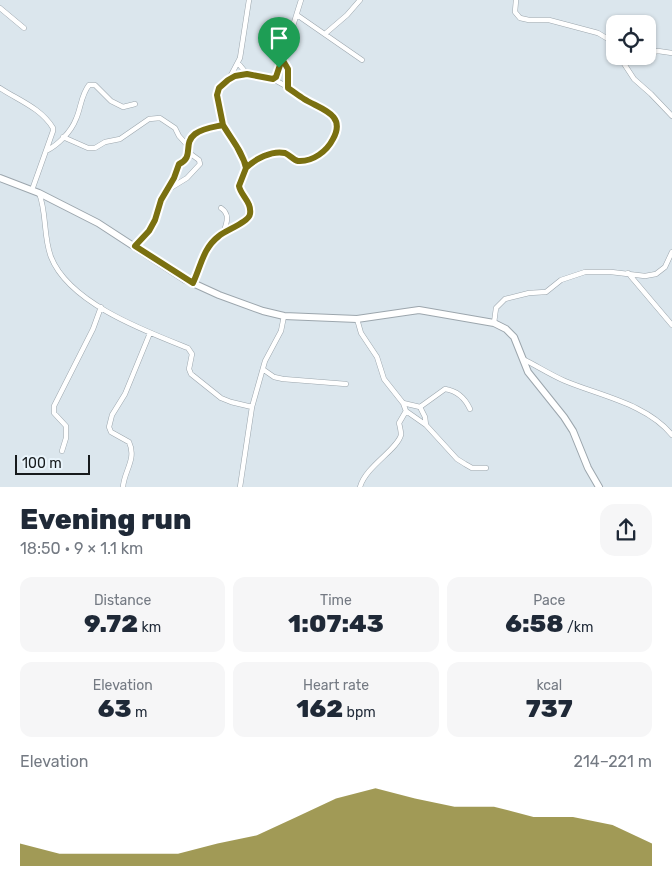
<!DOCTYPE html>
<meta charset="utf-8">
<style>
body{margin:0;font-family:Rubik,sans-serif;background:#f6f6f7;color:#1f2937;height:100vh;display:flex;flex-direction:column;font-size:19px;white-space:nowrap}
*{box-sizing:border-box;margin:0}
p{font-size:16px;color:#747a83}
.icon{flex:none;width:28px;height:28px;fill:none;stroke:currentColor;stroke-width:2;stroke-linecap:round;stroke-linejoin:round}
.map{position:relative;height:487px;overflow:hidden}
.side{display:flex;flex-direction:column;background:#fff;flex:1}
.side>*{flex:none}
.controls{position:absolute;left:606px;top:15px;display:grid;gap:10px}
.controls a{display:grid;place-items:center;width:50px;height:50px;border-radius:10px;background:#fff;box-shadow:0 1px 4px #0004;font-size:25px}
.scale{position:absolute;left:15px;bottom:12px;width:75px;box-sizing:border-box;padding-left:5px;border:2px solid #161a1c;border-top:0;font-size:14px;line-height:18px;white-space:nowrap;color:#161a1c;-webkit-text-stroke:4px #e9f4fb;paint-order:stroke}
.pin{position:absolute;display:grid;place-items:center;width:42px;height:42px;color:#fff;margin:-51px -21px;border-radius:50% 50% 50% 0;rotate:-45deg;box-shadow:0 0 5px #0007}
.pin .icon{rotate:45deg}
.round{display:grid;place-items:center;flex:none;width:52px;height:52px;border-radius:15px;background:#f6f6f7}
.headline{display:flex;align-items:center;justify-content:space-between;height:85px;padding:0 20px}
h1{font-size:28px;font-weight:800;line-height:38px}
.figures{display:grid;grid-template-columns:repeat(3,1fr);gap:8px;height:85px;padding:5px 20px}
.figures div{display:grid;align-content:center;border-radius:12px;background:#f6f6f7;text-align:center}
.figures b{font-size:25px;font-weight:800}
.figures small{font-size:14px;font-weight:400}
.figures p{font-size:14px}
.chart{height:140px;padding:10px 20px}
.chart p{display:flex;justify-content:space-between}
.chart svg{width:100%;height:90px;margin-top:5px;fill:#7a7010;opacity:.7}
.map>svg:first-child{display:block}
.lines{fill:none;stroke-linecap:round;stroke-linejoin:round}
.street-casing{stroke:#9ca6ad;stroke-width:5.5}
.secondary-casing{stroke:#9ca6ad;stroke-width:8}
.street{stroke:#fff;stroke-width:4.5}
.secondary{stroke:#fff;stroke-width:6}
.route-casing{stroke:#fff;stroke-width:10}
.route{stroke:#7a7010;stroke-width:6}
</style>
<div class="map">
<svg width="672" height="487" viewBox="0 0 672 487">
<rect width="100%" height="100%" fill="#dbe6ed"/>
<g class="lines">
<defs>
<path id="street" d="M 516,0 L 515,12 L 520,18 L 529,20 L 549,20 L 598,33 L 608,39 L 615,50
M 0,8 L 24,28
M 297,15 L 362,60
M 326,33 L 347,15 L 360,0
M 648,53 L 658,51 L 672,53
M 619,56 L 634,79 L 651,94 L 672,116
M 282,59 L 288,69 L 288,88
M 624,62 L 637,56
M 238,63 L 247,74
M 229,79 L 240,58 L 249,0
M 273,79 L 278,74 L 285,40 L 292,29 L 301,0
M 0,88 C 18,100 41,108 53,128 L 53,131 L 32,190
M 63,137 L 88,148 L 95,148 L 105,142 L 120,139 L 149,119 L 160,118 L 175,128 L 179,136 L 188,146
M 46,151 C 58,145 71,132 76,119 C 81,108 81,95 89,85 L 95,85 L 111,101 L 123,107 L 135,104
M 169,189 L 187,178 L 200,164 L 199,160 L 188,152
M 39,193 C 47,213 43,236 51,257 C 69,303 145,331 188,348 L 192,354 L 189,369 L 191,374 L 221,398 L 231,402 L 252,407
M 221,208 C 230,214 227,222 224,231
M 135,246 L 149,231 L 155,220 L 161,201 L 174,179 L 179,165 C 195,157 182,144 195,134 C 203,128 214,127 223,125
M 628,273 L 672,325
M 193,283 C 200,268 202,252 214,240 C 224,230 243,227 250,215 L 248,200 L 240,190 L 239,186 L 249,165 L 264,156 L 280,153 L 287,154 L 293,159 L 300,161 L 314,157 L 327,148 L 335,137 L 337,129 L 336,121 L 324,109 L 306,100 L 284,85 L 273,79 L 247,74 L 235,76 L 228,80 L 219,88 L 217,95 L 223,125 L 237,147 L 246,168
M 357,319 L 361,333 L 377,357 L 384,379 L 403,403 L 406,411 L 426,425 L 457,459 L 465,464 L 472,468 L 486,468
M 494,323 L 496,308 L 505,299 L 529,293 L 546,292 L 561,280 L 585,272 L 611,272 L 645,276 L 656,274 L 665,267 L 672,252
M 523,359 C 537,366 551,375 565,381 C 601,396 647,404 672,435
M 264,370 L 274,377 L 283,379 L 346,384
M 403,403 L 420,407 L 445,389 C 458,391 465,398 470,409
M 420,407 L 425,417 L 426,425
M 62,451 L 66,438 L 66,426 L 54,413 L 54,406 L 93,329 L 101,307
M 123,487 C 124,471 137,459 129,442 L 111,432 L 109,427 L 112,415 L 125,394 L 150,333
M 240,487 L 252,407 L 265,361 L 281,331 L 284,316
M 360,487 C 366,466 397,450 401,435 C 401,431 400,427 399,423 L 406,411"/>
<path id="secondary" d="M 0,178 L 39,193 L 98,223 L 184,279 L 219,295 L 263,311 L 284,316 L 357,319 L 419,310 L 494,323 L 506,329 L 514,337 L 528,372 L 564,417 L 573,431 L 588,468 L 599,487"/>
</defs>
<use href="#street" class="street-casing"/>
<use href="#secondary" class="secondary-casing"/>
<use href="#street" class="street"/>
<use href="#secondary" class="secondary"/>
</g>
<g class="lines">
<defs>
<path id="route" d="M 279,68 L 276,77 L 273,79 L 247,74 L 235,76 L 228,80 L 219,88 L 217,95 L 223,125 L 237,147 L 246,165 L 246,168 L 239,186 C 241,196 252,202 250,214 C 249,222 226,230 219,236 C 203,248 201,266 193,283 L 135,246 L 149,231 L 155,220 L 161,200 L 174,178 L 179,164 C 195,157 182,144 195,134 C 203,128 214,127 223,125 C 231,139 243,152 246,168 C 255,159 272,150 285,153 C 290,155 293,160 298,161 C 313,162 327,151 333,139 C 347,114 320,109 304,99 C 299,96 294,92 288,88 L 288,69 L 282,59 L 279,68"/>
</defs>
<use href="#route" class="route-casing"/>
<use href="#route" class="route"/>
</g>
</svg>
<div class="controls">
<a><svg class="icon" aria-label="locate" viewBox="0 0 24 24"><circle cx="12" cy="12" r="6"/><path d="M12 2v4M12 18v4M2 12h4M18 12h4"/></svg></a>
</div>
<div class="scale">100 m</div>
<div class="pin" style="left:279px;top:68px;background:#1e9e55"><svg class="icon" aria-label="arrive" viewBox="0 0 24 24"><path d="M6 21V4h12l-3 4 3 4H6"/></svg></div>
</div>
<section class="side">
<div class="headline"><div><h1>Evening run</h1><p>18:50 · 9 × 1.1 km</p></div><a class="round"><svg class="icon" aria-label="share" viewBox="0 0 24 24"><path d="M12 15V3M7 8l5-5 5 5M5 13v7h14v-7"/></svg></a></div>
<div class="figures">
<div><p>Distance</p><b>9.72<small> km</small></b></div>
<div><p>Time</p><b>1:07:43</b></div>
<div><p>Pace</p><b>6:58<small> /km</small></b></div>
</div>
<div class="figures">
<div><p>Elevation</p><b>63<small> m</small></b></div>
<div><p>Heart rate</p><b>162<small> bpm</small></b></div>
<div><p>kcal</p><b>737</b></div>
</div>
<div class="chart"><p><span>Elevation</span>214–221 m</p>
<svg viewBox="0 0 160 44" preserveAspectRatio="none"><path d="M0 44V33L10 38L20 38L30 38L40 38L50 33L60 29L70 20L80 11L90 6L100 11L110 15L120 15L130 20L140 20L150 24L160 33V44z"/></svg>
</div>
</section>
